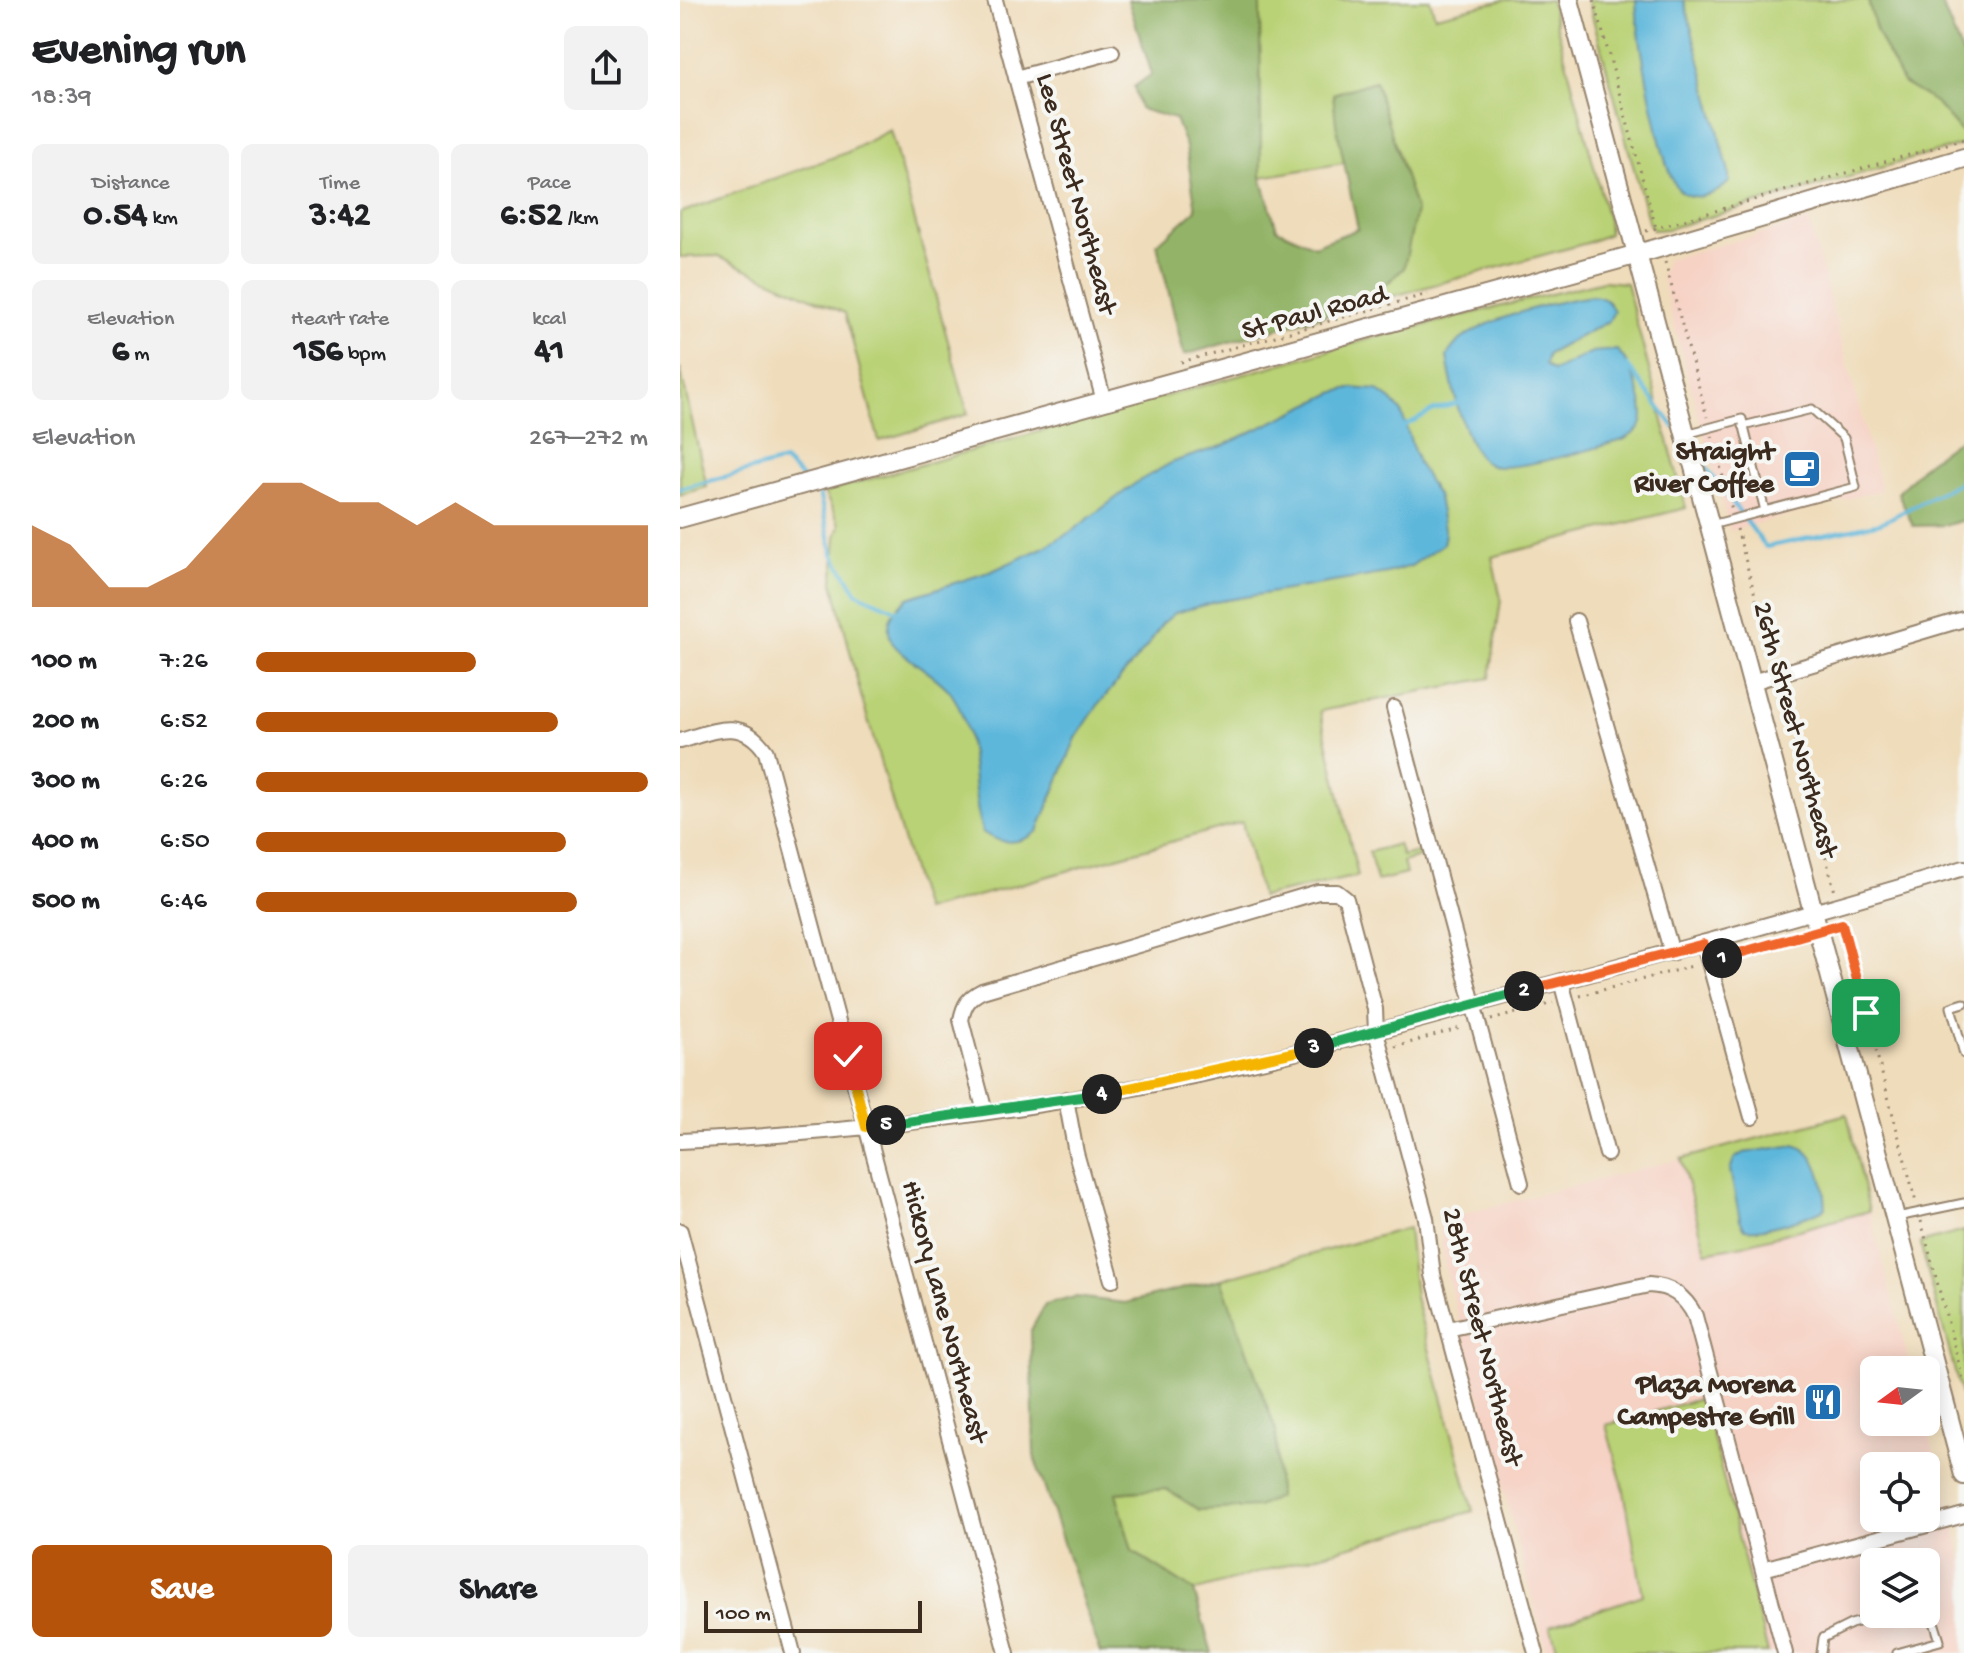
<!DOCTYPE html>
<meta charset="utf-8">
<style>
body{margin:0;font-family:"Gochi Hand",sans-serif;background:#f2f2f2;color:#202124;height:100vh;display:flex;flex-direction:column;font-size:30px;white-space:nowrap}
*{box-sizing:border-box;margin:0}
p{font-size:26px;color:#757577}
.icon{flex:none;width:44px;height:44px;fill:none;stroke:currentColor;stroke-width:2;stroke-linecap:round;stroke-linejoin:round}
.map{position:relative;flex:1;overflow:hidden}
.panel{display:flex;flex-direction:column;background:#fff;width:680px}
.panel>*{flex:none}
.needle{width:52px;rotate:255deg}
.controls{position:absolute;left:1180px;top:1356px;display:grid;gap:16px}
.controls a{display:grid;place-items:center;width:80px;height:80px;border-radius:12px;background:#fff;box-shadow:0 4px 20px #0003;font-size:40px}
.scale{position:absolute;left:24px;bottom:20px;width:218px;box-sizing:border-box;padding-left:8px;border:4px solid #3b2a1e;border-top:0;font-size:22px;line-height:28px;white-space:nowrap;color:#3b2a1e;-webkit-text-stroke:6px #f6f6f2;paint-order:stroke}
.pin{position:absolute;display:grid;place-items:center;width:68px;height:68px;color:#fff;margin:-34px;border-radius:16px;box-shadow:0 4px 12px #0006}
.km{position:absolute;width:40px;height:40px;margin:-20px;border-radius:50%;background:#222;color:#fff;font-size:22px;line-height:40px;text-align:center}
.round{display:grid;place-items:center;flex:none;width:84px;height:84px;border-radius:12px;background:#f2f2f2}
.summary{display:flex;align-items:center;justify-content:space-between;height:136px;padding:0 32px}
h1{font-size:44px;font-weight:700;line-height:60px}
.stats{display:grid;grid-template-columns:repeat(3,1fr);gap:12px;height:136px;padding:8px 32px}
.stats div{display:grid;align-content:center;border-radius:12px;background:#f2f2f2;text-align:center}
.stats b{font-size:34px;font-weight:700}
.stats small{font-size:22px;font-weight:400}
.stats p{font-size:22px}
.chart{height:224px;padding:16px 32px}
.chart p{display:flex;justify-content:space-between}
.chart svg{width:100%;height:144px;margin-top:8px;fill:#b45309;opacity:.7}
.primary-button{display:flex;gap:16px;margin-top:auto;padding:16px 32px}
.primary-button a{flex:1;height:92px;border-radius:12px;background:#b45309;color:#fff;font-size:32px;font-weight:700;line-height:92px;text-align:center}
.primary-button a+a{background:#f2f2f2;color:#202124}
ul{padding:0 32px;list-style:none;font-size:26px}
li{display:grid;grid-template-columns:128px 96px 1fr;align-items:center;height:60px}
li i{height:20px;border-radius:10px;background:#b45309}
main{display:flex;flex:1;min-height:0}
.map>svg:first-child{display:block}
.built{fill:#f6d2c4;fill-rule:evenodd}
.green{fill:#bad276;stroke:#7a7e4a;stroke-width:2}
.forest{fill:#93b467;stroke:#676f42;stroke-width:2}
.water{fill:#5db7db;stroke:#4c707c;stroke-width:2}
.lines{fill:none;stroke-linecap:round;stroke-linejoin:round}
.stream{stroke:#5db7db;stroke-width:4}
.lane-casing{stroke:#95836c;stroke-width:11}
.street-casing{stroke:#95836c;stroke-width:18}
.secondary-casing{stroke:#95836c;stroke-width:22}
.path{stroke:#95836c;stroke-width:3;stroke-dasharray:2 6;stroke-linecap:butt}
.lane{stroke:#fff;stroke-width:7}
.street{stroke:#fff;stroke-width:14}
.secondary{stroke:#fff;stroke-width:18}
.split-1-casing{stroke:#fff;stroke-width:16}
.split-2-casing{stroke:#fff;stroke-width:16}
.split-3-casing{stroke:#fff;stroke-width:16}
.split-4-casing{stroke:#fff;stroke-width:16}
.split-5-casing{stroke:#fff;stroke-width:16}
.split-6-casing{stroke:#fff;stroke-width:16}
.split-1{stroke:#f0652b;stroke-width:10}
.split-2{stroke:#f0652b;stroke-width:10}
.split-3{stroke:#22a559;stroke-width:10}
.split-4{stroke:#f5b400;stroke-width:10}
.split-5{stroke:#22a559;stroke-width:10}
.split-6{stroke:#f5b400;stroke-width:10}
.labels{text-anchor:middle;dominant-baseline:central;stroke-width:8;stroke-linejoin:round;paint-order:stroke}
.street-label{font-size:28px;fill:#3b2a1e;stroke:#f6f6f2}
.poi-label{font-size:28px;font-weight:bold;fill:#3b2a1e;stroke:#f6f6f2;text-anchor:end}
</style>
<main>
<section class="panel">
<div class="summary"><div><h1>Evening run</h1><p>18:39</p></div><a class="round"><svg class="icon" aria-label="share" viewBox="0 0 24 24"><path d="M12 15V3M7 8l5-5 5 5M5 13v7h14v-7"/></svg></a></div>
<div class="stats">
<div><p>Distance</p><b>0.54<small> km</small></b></div>
<div><p>Time</p><b>3:42</b></div>
<div><p>Pace</p><b>6:52<small> /km</small></b></div>
</div>
<div class="stats">
<div><p>Elevation</p><b>6<small> m</small></b></div>
<div><p>Heart rate</p><b>156<small> bpm</small></b></div>
<div><p>kcal</p><b>41</b></div>
</div>
<div class="chart"><p><span>Elevation</span>267–272 m</p>
<svg viewBox="0 0 160 44" preserveAspectRatio="none"><path d="M0 44V19L10 25L20 38L30 38L40 32L50 19L60 6L70 6L80 12L90 12L100 19L110 12L120 19L130 19L140 19L150 19L160 19V44z"/></svg>
</div>
<ul>
<li><b>100 m</b>7:26<i style="width:56%"></i></li>
<li><b>200 m</b>6:52<i style="width:77%"></i></li>
<li><b>300 m</b>6:26<i style="width:100%"></i></li>
<li><b>400 m</b>6:50<i style="width:79%"></i></li>
<li><b>500 m</b>6:46<i style="width:82%"></i></li>
</ul>
<div class="primary-button"><a>Save</a><a>Share</a></div>
</section>
<div class="map">
<svg width="1284" height="1653" viewBox="0 0 1284 1653">
<rect width="100%" height="100%" fill="#f6f6f2"/>
<filter id="ink" filterUnits="userSpaceOnUse"><feTurbulence type="fractalNoise" baseFrequency=".0125" numOctaves="2"/><feDisplacementMap in="SourceGraphic" scale="16" xChannelSelector="R" yChannelSelector="G"/><feConvolveMatrix kernelMatrix="1 2 1 2 8 2 1 2 1" color-interpolation-filters="sRGB"/></filter>
<filter id="wash" filterUnits="userSpaceOnUse"><feTurbulence type="fractalNoise" baseFrequency=".006" numOctaves="4" result="noise"/><feDisplacementMap in="SourceGraphic" scale="32" xChannelSelector="R" yChannelSelector="G"/><feGaussianBlur stdDeviation="1.8" result="paint"/><feColorMatrix in="noise" values="0 0 0 0 0 0 0 0 0 0 0 0 0 0 0 0 0 1.4 0 .05"/><feComposite in="paint" operator="in"/></filter>
<g filter="url(#wash)">
<rect width="100%" height="100%" fill="#efdcba"/>
<path class="built" d="M 1129,221 L 1201,490 L 1050,531 L 981,276 L 988,259 Z
M 1001,1159 L 1026,1252 L 1189,1211 L 1231,1370 L 1194,1370 L 1194,1422 L 1246,1422 L 1284,1564 L 1284,1653 L 867,1653 L 765,1267 L 759,1220 ZM 1194,1466 L 1246,1466 L 1246,1518 L 1194,1518 ZM 1194,1562 L 1246,1562 L 1246,1614 L 1194,1614 Z"/>
<path class="green" d="M 586,0 L 750,0 L 755,16 L 824,0 L 870,0 L 928,220 L 929,234 L 907,243 L 684,304 L 724,268 L 695,81 L 653,94 L 664,163 L 581,177 L 580,2 Z
M 908,0 L 1188,0 L 1197,33 L 1223,83 L 1255,102 L 1284,135 L 1284,144 L 987,229 L 974,230 L 969,224 Z
M 210,130 L 288,414 L 199,441 L 165,313 L 37,256 L 0,257 L 0,213 L 168,152 Z
M 923,281 L 946,283 L 1006,508 L 812,557 L 821,599 L 810,678 L 640,711 L 678,876 L 581,897 L 562,822 L 244,911 L 181,696 L 153,582 L 156,537 L 160,525 L 144,492 L 693,338 Z
M 0,368 L 27,487 L 0,495 Z
M 718,844 L 722,856 L 737,852 L 739,857 L 723,862 L 726,874 L 697,881 L 689,852 Z
M 1167,1114 L 1189,1211 L 1063,1245 L 1026,1252 L 1001,1159 Z
M 728,1228 L 735,1297 L 793,1511 L 514,1591 L 452,1551 L 436,1493 L 486,1489 L 519,1510 L 559,1331 L 541,1279 Z
M 1284,1231 L 1284,1405 L 1240,1243 Z
M 1023,1398 L 1088,1653 L 879,1653 L 870,1626 L 963,1595 L 944,1491 L 926,1425 Z"/>
<path class="forest" d="M 448,0 L 586,0 L 580,3 L 581,177 L 597,229 L 634,246 L 678,229 L 656,124 L 653,94 L 695,81 L 736,211 L 724,268 L 684,304 L 504,355 L 477,244 L 516,210 L 506,147 L 495,119 L 460,109 L 454,87 L 472,74 Z
M 1188,0 L 1260,0 L 1284,58 L 1284,135 L 1255,102 L 1223,83 L 1197,33 Z
M 1284,436 L 1284,520 L 1267,525 L 1233,526 L 1218,493 L 1245,464 Z
M 541,1279 L 596,1431 L 598,1497 L 578,1507 L 519,1510 L 486,1489 L 436,1493 L 452,1551 L 514,1591 L 532,1653 L 420,1653 L 354,1456 L 351,1330 L 365,1305 L 395,1297 L 445,1303 Z"/>
<path class="water" d="M 956,0 L 1004,0 L 1049,172 L 1049,182 C 1037,195 1009,205 996,186 C 979,161 957,32 956,0 Z
M 912,296 C 924,297 928,300 934,311 L 929,321 L 868,354 L 865,365 L 873,371 L 912,352 L 937,350 C 950,362 967,405 962,423 C 959,432 951,435 943,440 C 920,447 828,474 809,465 C 785,453 771,382 767,357 C 780,322 877,301 912,296 Z
M 670,388 L 697,390 L 711,400 L 721,411 L 738,463 L 758,497 L 765,534 L 763,544 L 731,566 L 707,573 L 535,602 L 495,613 L 482,624 L 469,644 L 418,705 L 396,738 L 358,831 C 340,845 321,845 302,832 C 290,790 297,730 271,693 C 260,676 216,654 211,640 C 204,620 214,610 228,598 L 312,571 L 362,548 L 392,531 L 457,482 L 493,462 L 542,446 L 653,393 Z
M 1115,1145 C 1139,1152 1145,1185 1146,1208 C 1129,1217 1084,1232 1065,1229 L 1060,1220 L 1050,1170 L 1054,1159 L 1063,1153 Z"/>
<g class="lines">
<path class="stream" d="M 947,365 L 995,428
M 721,428 L 754,410 L 783,402
M 1020,460 L 1086,547 L 1201,523 L 1284,480
M 132,487 L 139,493 L 153,554 L 177,593 L 220,612
M 0,489 L 104,461 L 123,479"/>
</g>
</g>
<g filter="url(#ink)">
<g class="lines">
<defs>
<path id="lane" d="M 1006,434 L 1062,419 L 1085,511
M 1031,525 L 1176,487 L 1164,438 L 1132,409 L 1063,426
M 1284,1003 L 1271,1007 L 1284,1054
M 1217,1217 L 1284,1203
M 1188,1541 L 1194,1564
M 1141,1653 L 1143,1638 L 1171,1624 L 1208,1614
M 1217,1653 L 1260,1641 L 1249,1606 L 1246,1606"/>
<path id="street" d="M 315,0 L 424,401
M 336,78 L 432,52
M 896,621 L 992,953
M 1072,682 L 1284,619
M 714,708 L 841,1183
M 0,741 C 34,731 62,716 86,752 L 327,1653
M 1024,944 L 1072,1117
M 881,981 L 927,1154
M 386,1099 L 396,1153 L 432,1280
M 305,1112 L 281,1020 C 284,1005 288,998 302,991 L 638,892 L 657,892 L 666,899 L 695,1009 L 696,1032 L 746,1218 L 753,1275 L 856,1653
M 0,1141 C 198,1132 396,1105 589,1059 C 688,1036 785,1006 883,981 C 1017,945 1151,908 1284,868
M 0,1231 L 113,1653
M 768,1329 L 969,1285 C 991,1286 1005,1296 1015,1316 L 1105,1653
M 1083,1569 L 1284,1515"/>
<path id="secondary" d="M 889,0 L 1284,1475
M 0,518 L 958,254 L 1284,158"/>
</defs>
<use href="#lane" class="lane-casing"/>
<use href="#street" class="street-casing"/>
<use href="#secondary" class="secondary-casing"/>
<path class="path" d="M 914,0 L 977,232
M 966,231 L 1284,139
M 985,262 L 1027,417
M 501,362 L 748,294
M 1032,436 L 1052,510
M 1057,529 L 1093,661
M 1100,687 L 1155,892
M 1161,919 L 1236,1202
M 1043,958 L 1124,935
M 900,996 L 1016,965
M 811,1020 L 873,1003
M 715,1047 L 784,1027
M 1241,1221 L 1284,1383"/>
<use href="#lane" class="lane"/>
<use href="#street" class="street"/>
<use href="#secondary" class="secondary"/>
</g>
</g>
<g class="lines" filter="url(#ink)">
<defs>
<path id="split-1" d="M 1042,958 L 1162,924 L 1186,1013"/>
<path id="split-2" d="M 844,991 L 1024,944 L 1029,962 L 1042,958"/>
<path id="split-3" d="M 634,1048 L 844,991"/>
<path id="split-4" d="M 422,1094 L 634,1048"/>
<path id="split-5" d="M 206,1125 L 422,1094"/>
<path id="split-6" d="M 168,1056 L 186,1127 L 206,1125"/>
</defs>
<use href="#split-1" class="split-1-casing"/>
<use href="#split-2" class="split-2-casing"/>
<use href="#split-3" class="split-3-casing"/>
<use href="#split-4" class="split-4-casing"/>
<use href="#split-5" class="split-5-casing"/>
<use href="#split-6" class="split-6-casing"/>
<use href="#split-1" class="split-1"/>
<use href="#split-2" class="split-2"/>
<use href="#split-3" class="split-3"/>
<use href="#split-4" class="split-4"/>
<use href="#split-5" class="split-5"/>
<use href="#split-6" class="split-6"/>
</g>
<defs>
<symbol id="cafe-square" viewBox="-11 -11 22 22"><rect x="-9" y="-9" width="18" height="18" rx="4" fill="#1f6fb2" stroke="#f6f6f2"/><path d="M-5.5-4.5H6V0H3Q3 3.5 0 3.5H-2.5Q-5.5 3.5-5.5 0ZM3-3.2v2h1.7v-2ZM-6 4.5H4V6H-6Z" fill="#fff"/></symbol>
<symbol id="restaurant-square" viewBox="-11 -11 22 22"><rect x="-9" y="-9" width="18" height="18" rx="4" fill="#1f6fb2" stroke="#f6f6f2"/><path d="M-5-6h1v4h1v-4h1v4h1v-4h1v5L-1.5 .5V6h-2V.5L-5-1ZM5-6V6H3V1.5H1.5Q1.5-4 5-6Z" fill="#fff"/></symbol>
</defs>
<g fill-rule="evenodd">
<use href="#cafe-square" x="1100" y="447" width="44" height="44"/>
<use href="#restaurant-square" x="1121" y="1380" width="44" height="44"/>
</g>
<g class="labels">
<g class="street-label">
<text transform="translate(395 194) rotate(75)">Lee Street Northeast</text>
<text transform="translate(635 314) rotate(-15)">St Paul Road</text>
<text transform="translate(1114 730) rotate(75)">26th Street Northeast</text>
<text transform="translate(263 1312) rotate(75)">Hickory Lane Northeast</text>
<text transform="translate(801 1337) rotate(76)">28th Street Northeast</text>
</g>
<g class="poi-label">
<text x="1094" y="453">Straight<tspan x="1094" dy="32">River Coffee</tspan></text>
<text x="1115" y="1386">Plaza Morena<tspan x="1115" dy="32">Campestre Grill</tspan></text>
</g>
</g>
</svg>
<div class="controls">
<a><svg class="needle" viewBox="-14 -14 28 28"><path d="M0-13l5 13h-10z" fill="#e53935"/><path d="M0 13l5-13h-10z" fill="#757577"/></svg></a>
<a><svg class="icon" aria-label="locate" viewBox="0 0 24 24"><circle cx="12" cy="12" r="6"/><path d="M12 2v4M12 18v4M2 12h4M18 12h4"/></svg></a>
<a><svg class="icon" aria-label="layers" viewBox="0 0 24 24"><path d="M12 4l9 5-9 5-9-5zM3 14l9 5 9-5"/></svg></a>
</div>
<div class="scale">100 m</div>
<div class="pin" style="left:1186px;top:1013px;background:#1e9e55"><svg class="icon" aria-label="arrive" viewBox="0 0 24 24"><path d="M6 21V4h12l-3 4 3 4H6"/></svg></div>
<div class="pin" style="left:168px;top:1056px;background:#d93025"><svg class="icon" aria-label="check" viewBox="0 0 24 24"><path d="M5 12l5 5 9-10"/></svg></div>
<b class="km" style="left:1042px;top:958px">1</b>
<b class="km" style="left:844px;top:991px">2</b>
<b class="km" style="left:634px;top:1048px">3</b>
<b class="km" style="left:422px;top:1094px">4</b>
<b class="km" style="left:206px;top:1125px">5</b>
</div>
</main>
